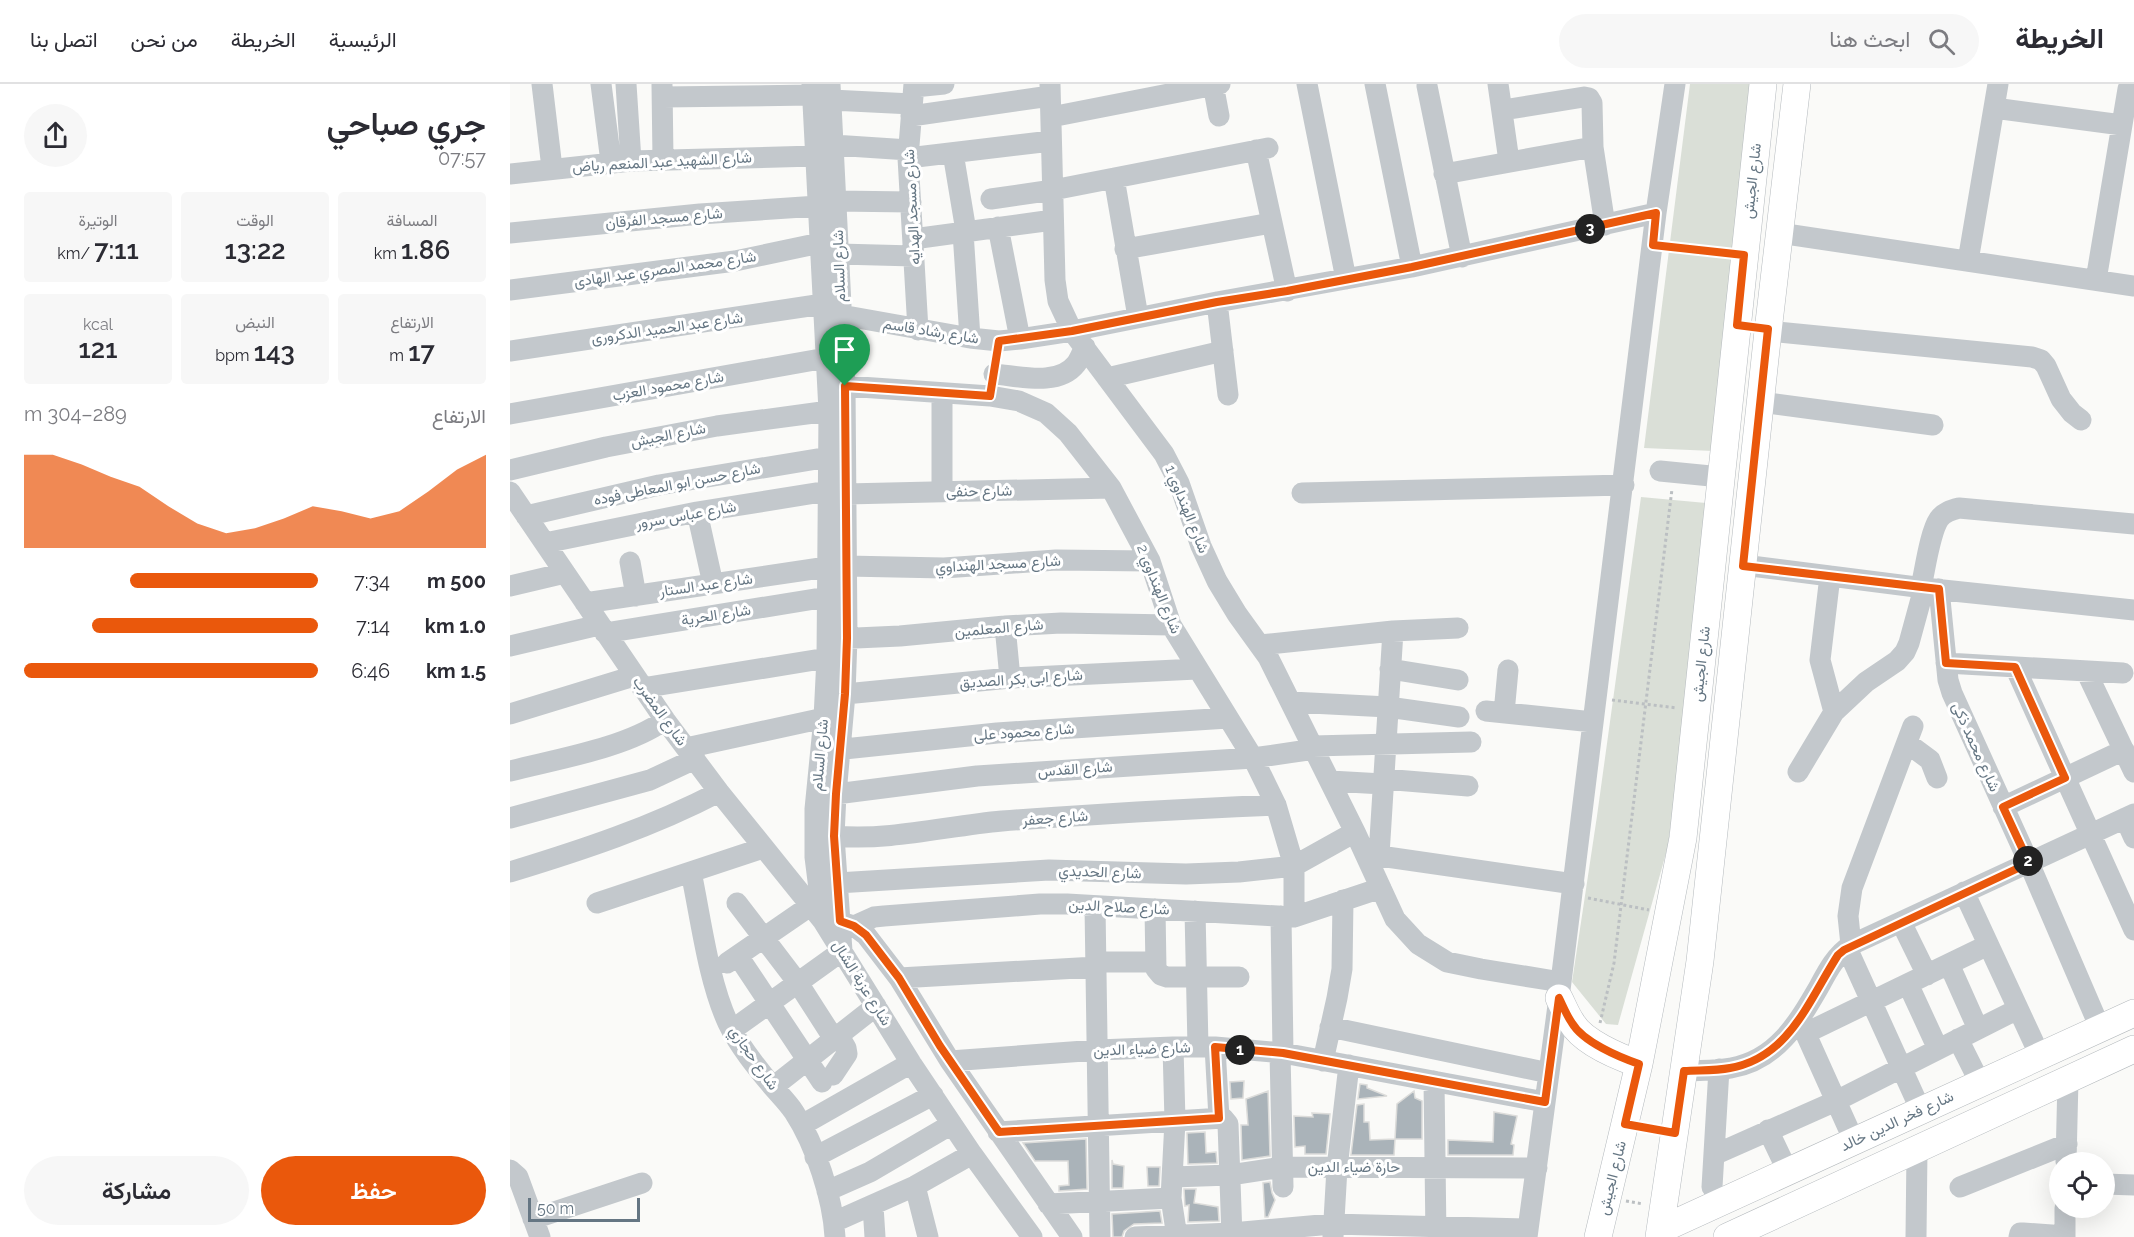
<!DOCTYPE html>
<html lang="ar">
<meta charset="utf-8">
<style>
body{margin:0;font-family:Raleway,Vazirmatn,sans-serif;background:#f7f7f7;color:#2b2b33;direction:rtl;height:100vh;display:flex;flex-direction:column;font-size:22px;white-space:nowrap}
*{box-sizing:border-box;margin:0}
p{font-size:20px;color:#7c7c81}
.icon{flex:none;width:33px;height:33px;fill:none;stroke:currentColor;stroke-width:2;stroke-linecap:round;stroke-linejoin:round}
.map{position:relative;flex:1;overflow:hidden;direction:ltr}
.side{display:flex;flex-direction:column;background:#fff;width:510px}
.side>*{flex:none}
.fabs{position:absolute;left:1539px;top:1068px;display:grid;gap:12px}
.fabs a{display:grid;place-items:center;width:66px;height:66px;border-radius:50%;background:#fff;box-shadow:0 6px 24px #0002;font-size:30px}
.scale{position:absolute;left:18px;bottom:15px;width:112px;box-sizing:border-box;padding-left:6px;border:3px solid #657683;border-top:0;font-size:16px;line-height:21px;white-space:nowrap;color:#657683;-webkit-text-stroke:4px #fff;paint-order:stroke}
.pin{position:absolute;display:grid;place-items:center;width:51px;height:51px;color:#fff;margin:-62px -26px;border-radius:50% 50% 50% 0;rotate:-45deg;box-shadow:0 0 6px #0007}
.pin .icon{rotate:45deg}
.km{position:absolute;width:30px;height:30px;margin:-15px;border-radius:50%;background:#222;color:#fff;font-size:16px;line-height:30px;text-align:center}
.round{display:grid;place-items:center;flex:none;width:63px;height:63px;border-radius:32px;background:#f7f7f7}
.head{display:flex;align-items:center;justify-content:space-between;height:102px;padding:0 24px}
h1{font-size:33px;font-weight:600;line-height:45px}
.stats{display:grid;grid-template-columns:repeat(3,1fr);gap:9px;height:102px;padding:6px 24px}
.stats div{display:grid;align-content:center;border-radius:6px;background:#f7f7f7;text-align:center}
.stats b{font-size:26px;font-weight:600}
.stats small{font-size:16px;font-weight:400}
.stats p{font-size:16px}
.chart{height:168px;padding:12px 24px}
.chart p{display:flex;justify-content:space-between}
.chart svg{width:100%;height:108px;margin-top:6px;fill:#ea580c;opacity:.7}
.action{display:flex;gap:12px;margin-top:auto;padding:12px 24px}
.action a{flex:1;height:69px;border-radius:36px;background:#ea580c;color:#fff;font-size:24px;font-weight:600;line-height:69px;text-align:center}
.action a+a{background:#f7f7f7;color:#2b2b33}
ul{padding:0 24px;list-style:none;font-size:20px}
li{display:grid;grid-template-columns:96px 72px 1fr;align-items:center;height:45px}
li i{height:15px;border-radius:8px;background:#ea580c}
header{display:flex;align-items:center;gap:36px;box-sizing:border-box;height:84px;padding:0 30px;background:#fff;border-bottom:2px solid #e1e1e2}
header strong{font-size:28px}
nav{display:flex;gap:33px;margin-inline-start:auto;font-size:21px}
.search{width:420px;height:54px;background:#f7f7f7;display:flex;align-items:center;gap:15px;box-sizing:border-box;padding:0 21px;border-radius:33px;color:#7c7c81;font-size:22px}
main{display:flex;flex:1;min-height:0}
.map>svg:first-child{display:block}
.green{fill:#dadfd7}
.building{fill:#aab3b9;stroke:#dcdcda;stroke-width:1.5}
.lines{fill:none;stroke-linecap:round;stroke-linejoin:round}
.major-casing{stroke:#b5babe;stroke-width:28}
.path{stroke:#bbbfc2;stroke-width:3;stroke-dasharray:3 3;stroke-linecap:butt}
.minor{stroke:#c3c8cc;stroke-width:21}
.major{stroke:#fff;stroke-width:27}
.route-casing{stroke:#fff;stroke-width:12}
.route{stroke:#ea580c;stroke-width:8}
.labels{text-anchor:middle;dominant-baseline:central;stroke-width:6;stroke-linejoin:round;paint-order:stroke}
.street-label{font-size:15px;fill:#657683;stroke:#fff}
</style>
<header>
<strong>الخريطة</strong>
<div class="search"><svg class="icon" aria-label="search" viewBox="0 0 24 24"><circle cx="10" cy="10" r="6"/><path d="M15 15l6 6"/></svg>ابحث هنا</div>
<nav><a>الرئيسية</a><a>الخريطة</a><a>من نحن</a><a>اتصل بنا</a></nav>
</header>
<main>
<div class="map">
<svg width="1624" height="1153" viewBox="0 0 1624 1153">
<rect width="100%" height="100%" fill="#fafaf8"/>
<path class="green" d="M 1180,0 L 1240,0 L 1203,367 L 1134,364 Z
M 1131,413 L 1196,419 L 1170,673 L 1158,762 L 1108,941 L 1096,940 L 1062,898 L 1087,732 Z"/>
<path class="building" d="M 734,997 L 733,1014 L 721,1015 L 720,998 Z
M 850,1000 L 857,1001 L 857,1004 L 877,1012 L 848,1015 Z
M 758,1007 L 760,1072 L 732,1076 L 731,1041 L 738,1041 L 736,1015 Z
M 904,1007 L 905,1014 L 912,1017 L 912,1055 L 885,1055 L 887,1020 Z
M 854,1020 L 854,1038 L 859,1038 L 860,1056 L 885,1055 L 884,1071 L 841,1071 L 847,1021 Z
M 984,1028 L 1007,1032 L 1001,1060 L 1004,1061 L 1003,1071 L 938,1071 L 938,1056 L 983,1058 Z
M 802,1029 L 820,1030 L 816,1070 L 795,1070 L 795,1062 L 785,1063 L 784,1032 L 803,1033 Z
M 695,1048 L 696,1069 L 706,1068 L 707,1079 L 678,1080 L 677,1049 Z
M 576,1055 L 577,1105 L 549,1107 L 549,1102 L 559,1101 L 558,1077 L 525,1077 L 513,1059 Z
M 602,1076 L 603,1080 L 614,1082 L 613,1104 L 602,1104 Z
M 637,1083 L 650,1083 L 649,1102 L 638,1102 Z
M 760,1098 L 762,1109 L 765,1116 L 758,1133 L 755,1133 L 753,1099 Z
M 674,1105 L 686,1105 L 684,1119 L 708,1123 L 709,1137 L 678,1138 L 679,1121 L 675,1122 Z
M 650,1127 L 652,1139 L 624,1140 L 614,1147 L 612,1153 L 603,1153 L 602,1130 Z"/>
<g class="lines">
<defs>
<path id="major" d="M 1049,914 C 1053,922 1057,932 1062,939 C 1073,958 1109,973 1129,980
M 1150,1146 L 1624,929
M 1088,1153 L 1129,980 L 1173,754 L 1253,0
M 1149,1153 L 1190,877 L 1258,247 L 1287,0
M 1217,1153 L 1624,965"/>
</defs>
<use href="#major" class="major-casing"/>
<path class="path" d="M 1159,162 L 1215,169
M 1102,616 L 1167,624
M 1078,814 L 1139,826
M 1090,939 L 1104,879 L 1162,405
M 1116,1117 L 1133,1120"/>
<path class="minor" d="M 32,0 L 42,84
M 91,0 L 101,78
M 116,0 L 121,77
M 302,0 L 319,327 L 317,574 L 314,634 L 305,725 L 305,773 L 313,837
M 404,0 L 398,74 L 408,246
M 540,0 L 545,196 L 548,217 L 562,247 L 654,370 L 669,399 L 691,462 L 707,497 L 727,530 L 758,573 L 845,748 L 885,835 L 908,860 L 937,878 L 971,885 L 1051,898
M 703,0 L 709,32
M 797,0 L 836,195
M 865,0 L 902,183
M 988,0 L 999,77
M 152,1 L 153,75
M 917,2 L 952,173
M 404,3 L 434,0
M 153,13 L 302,11
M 321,16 L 402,20
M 1484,24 L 1612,41
M 993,26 L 1074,13 L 1079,14 L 1082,19 L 1083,63 L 1095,141
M 401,32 L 540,12
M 541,33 L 710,0
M 323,61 L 399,66
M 746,66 L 777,207
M 443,69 L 456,147
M 398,74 L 541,57
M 0,90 L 121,77 L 305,72
M 934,90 L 1083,63
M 604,94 L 628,233
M 481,115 L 543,106 L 758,64
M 326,117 L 401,118
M 488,143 L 510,255
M 453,148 L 460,254
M 0,149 L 190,130 L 308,122
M 1269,149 L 1624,202
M 403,155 L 543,136
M 615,165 L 761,139
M 329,170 L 404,172
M 1458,177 L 1488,0
M 1586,196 L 1618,5
M 0,206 L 225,177 L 310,159
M 707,218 L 718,311
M 331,231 L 460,254 L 489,257 L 510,255 L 562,247 L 707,218 L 902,183 L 1146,129
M 1258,247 L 1522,273 L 1531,276 L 1536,282 L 1551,315 L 1562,329 L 1571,336
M 0,267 L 313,220
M 484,290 C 509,292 548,303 566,280 C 570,275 572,268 575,263
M 597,294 L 713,267
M 321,301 L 480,312 L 509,317 L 536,329 L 558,349 L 601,404 L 640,477 L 661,541 L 743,674 L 766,721 L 784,782 L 784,833
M 1250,318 L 1423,341
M 0,330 L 316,274
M 0,386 L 96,363 L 207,342 L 319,327
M 1150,387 L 1211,393
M 0,408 L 155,636 L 209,708 L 313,837 L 401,979 L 462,1070 L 522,1153
M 432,408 L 432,309
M 792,409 L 1114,401
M 336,410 L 601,404
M 187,428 L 203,500
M 16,432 L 149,401 L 319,373
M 35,459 L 187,428 L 318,407
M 120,478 L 126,512
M 1233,481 L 1414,504 L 1624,526
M 336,482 L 434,484 L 546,476 L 640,477
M 0,502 L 55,489
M 1411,503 C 1415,486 1420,448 1429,435 C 1434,428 1441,426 1449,424 L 1624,440
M 1429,505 L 1438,596 L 1442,609 L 1519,779 L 1590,944
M 75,519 L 317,483
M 495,542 L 500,594
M 95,549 L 317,513
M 324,555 L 390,552 L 495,542 L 551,539 L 661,541
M 750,561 L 883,547 L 948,544
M 0,562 L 89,541
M 1436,579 L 1613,589
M 1505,583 L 1624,846
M 880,585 L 948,596
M 1576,587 L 1624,688
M 132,604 L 317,574
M 335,610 L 500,594 L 687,585
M 781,618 L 878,623 L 949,633
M 976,627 L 1083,638
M 1324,628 L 1356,598 L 1387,577 L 1395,568 L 1399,559 L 1414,504
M 994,629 L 998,586
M 0,630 L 124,592
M 1397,659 L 1420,676 L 1427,694
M 803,662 L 961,658
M 176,664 L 314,634
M 315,667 L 487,649 L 718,634
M 0,687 C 47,675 116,664 155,636
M 1288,688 L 1324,628 L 1310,576 L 1320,492
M 873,695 L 958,702
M 820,697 L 873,700
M 326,710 L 467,692 L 743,674 L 805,665
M 1493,723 L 1614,666
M 0,734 L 140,696 L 185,675
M 1615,734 L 1624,754
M 324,752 C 381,757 436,742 492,737 C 583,730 675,725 766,721
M 856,770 L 1064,800
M 869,771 L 883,547
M 0,788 C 72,766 142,743 209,708
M 181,788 C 191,835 198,896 218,939 C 229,962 247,984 263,1003 C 270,1011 278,1019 284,1028 C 305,1060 323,1114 325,1153
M 327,799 L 539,786 L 676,790 L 729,788 L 784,782 L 845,748
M 1454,808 L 1530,972
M 87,819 L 253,764
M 227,819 L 288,899 L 324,955
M 585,822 L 590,1153
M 645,825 L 646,885 L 651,891 L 657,893 L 729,893
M 685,827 L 688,963
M 771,832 L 773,969
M 1391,838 L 1417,891
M 334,839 L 344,842 L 356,851 L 389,894 L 440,977 L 562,1153
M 344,842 L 364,833 L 374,832 L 530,820 L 557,820 L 784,833 L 871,804
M 1341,861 L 1338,832 L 1342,804 L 1403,642
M 1337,864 L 1411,1027
M 228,872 L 312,998
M 586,878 L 646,878
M 217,879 L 300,822
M 1439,880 L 1468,945
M 389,894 L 586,883
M 1398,900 L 1428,965
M 1290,937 L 1344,1057
M 820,943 L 1039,989
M 222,946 L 332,867 L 324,752 L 326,710 L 335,610 L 337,554 L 335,302 L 320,0
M 1296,949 L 1478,861
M 1448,955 L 1470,999
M 663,963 L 665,1037 L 661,1114 L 667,1153
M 705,963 L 709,1034
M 770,969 L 773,1103
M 440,977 L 588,966 L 663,963 L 705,963 L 773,969 L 1035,1018
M 813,977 L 827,914 L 832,885 L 833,816
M 1174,987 C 1190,986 1206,987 1221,984 C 1267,976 1288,939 1310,901 C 1318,886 1326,871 1341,861 L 1624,730
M 323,991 L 337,970 L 336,964 L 329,952
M 924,997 L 926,1153
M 263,1003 L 366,922
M 292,1041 L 401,979
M 1258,1046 L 1278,1088
M 488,1048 L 713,1034 L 718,1040 L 722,1153
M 1204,1071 L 1326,1017 L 1508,925
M 305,1073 L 423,1011
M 1556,1078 L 1558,995
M 0,1086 L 8,1093 L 30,1153
M 663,1093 L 720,1091 L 773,1083 L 1027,1084
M 1594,1100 L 1624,1101
M 405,1102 L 418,1153
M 1202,1103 L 1209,985
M 1450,1103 L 1557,1060
M 317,1107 L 360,1088 L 442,1040
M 538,1120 L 661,1114
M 363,1122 L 365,1153
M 23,1135 L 132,1099
M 324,1138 L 405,1102 L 462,1070
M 625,1153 L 722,1149 L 822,1140 L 1018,1145
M 823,1153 L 827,1084 L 839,981
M 1017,1153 L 1049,914 L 1146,129 L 1165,0
M 1406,1153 L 1407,1066
M 1509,1153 L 1510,1149 L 1513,1149 L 1555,1152
M 1555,1153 L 1555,1124"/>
<use href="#major" class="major"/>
</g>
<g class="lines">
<defs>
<path id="route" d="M 1146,129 L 1143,161 L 1234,171 L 1227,241 L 1258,245 L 1233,482 L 1429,505 L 1436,579 L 1505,583 L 1555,694 L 1493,723 L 1519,779 L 1334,866 L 1328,871 C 1299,916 1279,974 1220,984 C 1205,987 1189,986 1174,987 L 1165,1049 L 1115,1040 L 1129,980 C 1109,973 1073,958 1062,939 C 1057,932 1053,922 1049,914 L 1035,1018 L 773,969 L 705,963 L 709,1034 L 489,1048 L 430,962 L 389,894 L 356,851 L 344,842 L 330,837 L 324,752 L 326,710 L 335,610 L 337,554 L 335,302 L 480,312 L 489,257 L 562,247 L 707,218 L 777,207 L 902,183 Z"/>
</defs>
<use href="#route" class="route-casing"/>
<use href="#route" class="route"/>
</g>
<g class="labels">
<g class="street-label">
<text transform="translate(152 78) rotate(-3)">شارع الشهيد عبد المنعم رياض</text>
<text transform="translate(1242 97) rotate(-84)">شارع الجيش</text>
<text transform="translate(402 123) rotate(-93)">شارع مسجد الهدايه</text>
<text transform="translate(154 134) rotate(-5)">شارع مسجد الفرقان</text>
<text transform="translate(329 182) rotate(-92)">شارع السلام</text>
<text transform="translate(155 185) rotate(-8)">شارع محمد المصري عبد الهادى</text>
<text transform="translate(157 244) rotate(-8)">شارع عبد الحميد الدكرورى</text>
<text transform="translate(421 247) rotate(9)">شارع رشاد قاسم</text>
<text transform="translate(158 302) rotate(-10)">شارع محمود العزب</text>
<text transform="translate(158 351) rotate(-11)">شارع الجيش</text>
<text transform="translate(167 400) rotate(-11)">شارع حسن ابو المعاطى فوده</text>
<text transform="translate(469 407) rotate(-1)">شارع حنفى</text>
<text transform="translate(677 425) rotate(68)">شارع الهنداوي 1</text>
<text transform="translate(176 431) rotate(-10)">شارع عباس سرور</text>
<text transform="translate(488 480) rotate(-3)">شارع مسجد الهنداوي</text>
<text transform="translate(196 501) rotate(-8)">شارع عبد الستار</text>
<text transform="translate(649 505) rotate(68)">شارع الهنداوي 2</text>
<text transform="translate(206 531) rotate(-9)">شارع الحرية</text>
<text transform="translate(489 544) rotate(-5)">شارع المعلمين</text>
<text transform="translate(1191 580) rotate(-84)">شارع الجيش</text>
<text transform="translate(511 595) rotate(-4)">شارع ابى بكر الصديق</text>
<text transform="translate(150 627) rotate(54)">شارع المضرب</text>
<text transform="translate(514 648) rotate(-4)">شارع محمود على</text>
<text transform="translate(1466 663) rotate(66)">شارع محمد ذكى</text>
<text transform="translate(310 671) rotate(-85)">شارع السلام</text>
<text transform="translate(565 685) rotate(-4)">شارع القدس</text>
<text transform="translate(545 734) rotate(-4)">شارع جعفر</text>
<text transform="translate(590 788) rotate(2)">شارع الحديدي</text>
<text transform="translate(609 823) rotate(3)">شارع صلاح الدين</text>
<text transform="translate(352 899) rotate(58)">شارع عزبة الشال</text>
<text transform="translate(632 965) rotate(-2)">شارع ضياء الدين</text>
<text transform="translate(244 974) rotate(55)">شارع حجازي</text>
<text transform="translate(1387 1037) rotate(-25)">شارع فخر الدين خالد</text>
<text x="844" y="1083">حارة ضياء الدين</text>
<text transform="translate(1102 1094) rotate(-76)">شارع الجيش</text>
</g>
</g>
</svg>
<div class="fabs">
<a><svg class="icon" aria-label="locate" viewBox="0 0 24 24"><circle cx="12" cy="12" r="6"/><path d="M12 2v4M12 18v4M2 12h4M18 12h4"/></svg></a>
</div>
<div class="scale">50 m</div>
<div class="pin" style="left:335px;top:302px;background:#1e9e55"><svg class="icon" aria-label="arrive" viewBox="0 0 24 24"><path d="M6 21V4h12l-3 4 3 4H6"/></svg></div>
<b class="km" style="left:730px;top:966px">1</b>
<b class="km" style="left:1518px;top:777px">2</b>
<b class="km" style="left:1080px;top:145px">3</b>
</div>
<section class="side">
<div class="head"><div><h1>جري صباحي</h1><p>07:57</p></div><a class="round"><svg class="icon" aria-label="share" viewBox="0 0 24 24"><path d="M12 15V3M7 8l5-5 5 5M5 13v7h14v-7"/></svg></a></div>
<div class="stats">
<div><p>المسافة</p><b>1.86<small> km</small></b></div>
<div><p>الوقت</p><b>13:22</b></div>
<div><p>الوتيرة</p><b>7:11<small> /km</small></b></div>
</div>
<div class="stats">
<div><p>الارتفاع</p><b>17<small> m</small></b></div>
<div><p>النبض</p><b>143<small> bpm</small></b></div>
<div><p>kcal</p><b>121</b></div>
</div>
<div class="chart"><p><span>الارتفاع</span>289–304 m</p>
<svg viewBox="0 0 160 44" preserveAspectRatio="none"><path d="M0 44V6L10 6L20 10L30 15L40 19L50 27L60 34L70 38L80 36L90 32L100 27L110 29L120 32L130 29L140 21L150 12L160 6V44z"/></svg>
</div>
<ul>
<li><b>500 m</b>7:34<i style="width:64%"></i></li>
<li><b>1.0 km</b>7:14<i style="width:77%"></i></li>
<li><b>1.5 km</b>6:46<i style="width:100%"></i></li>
</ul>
<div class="action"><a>حفظ</a><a>مشاركة</a></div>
</section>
</main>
